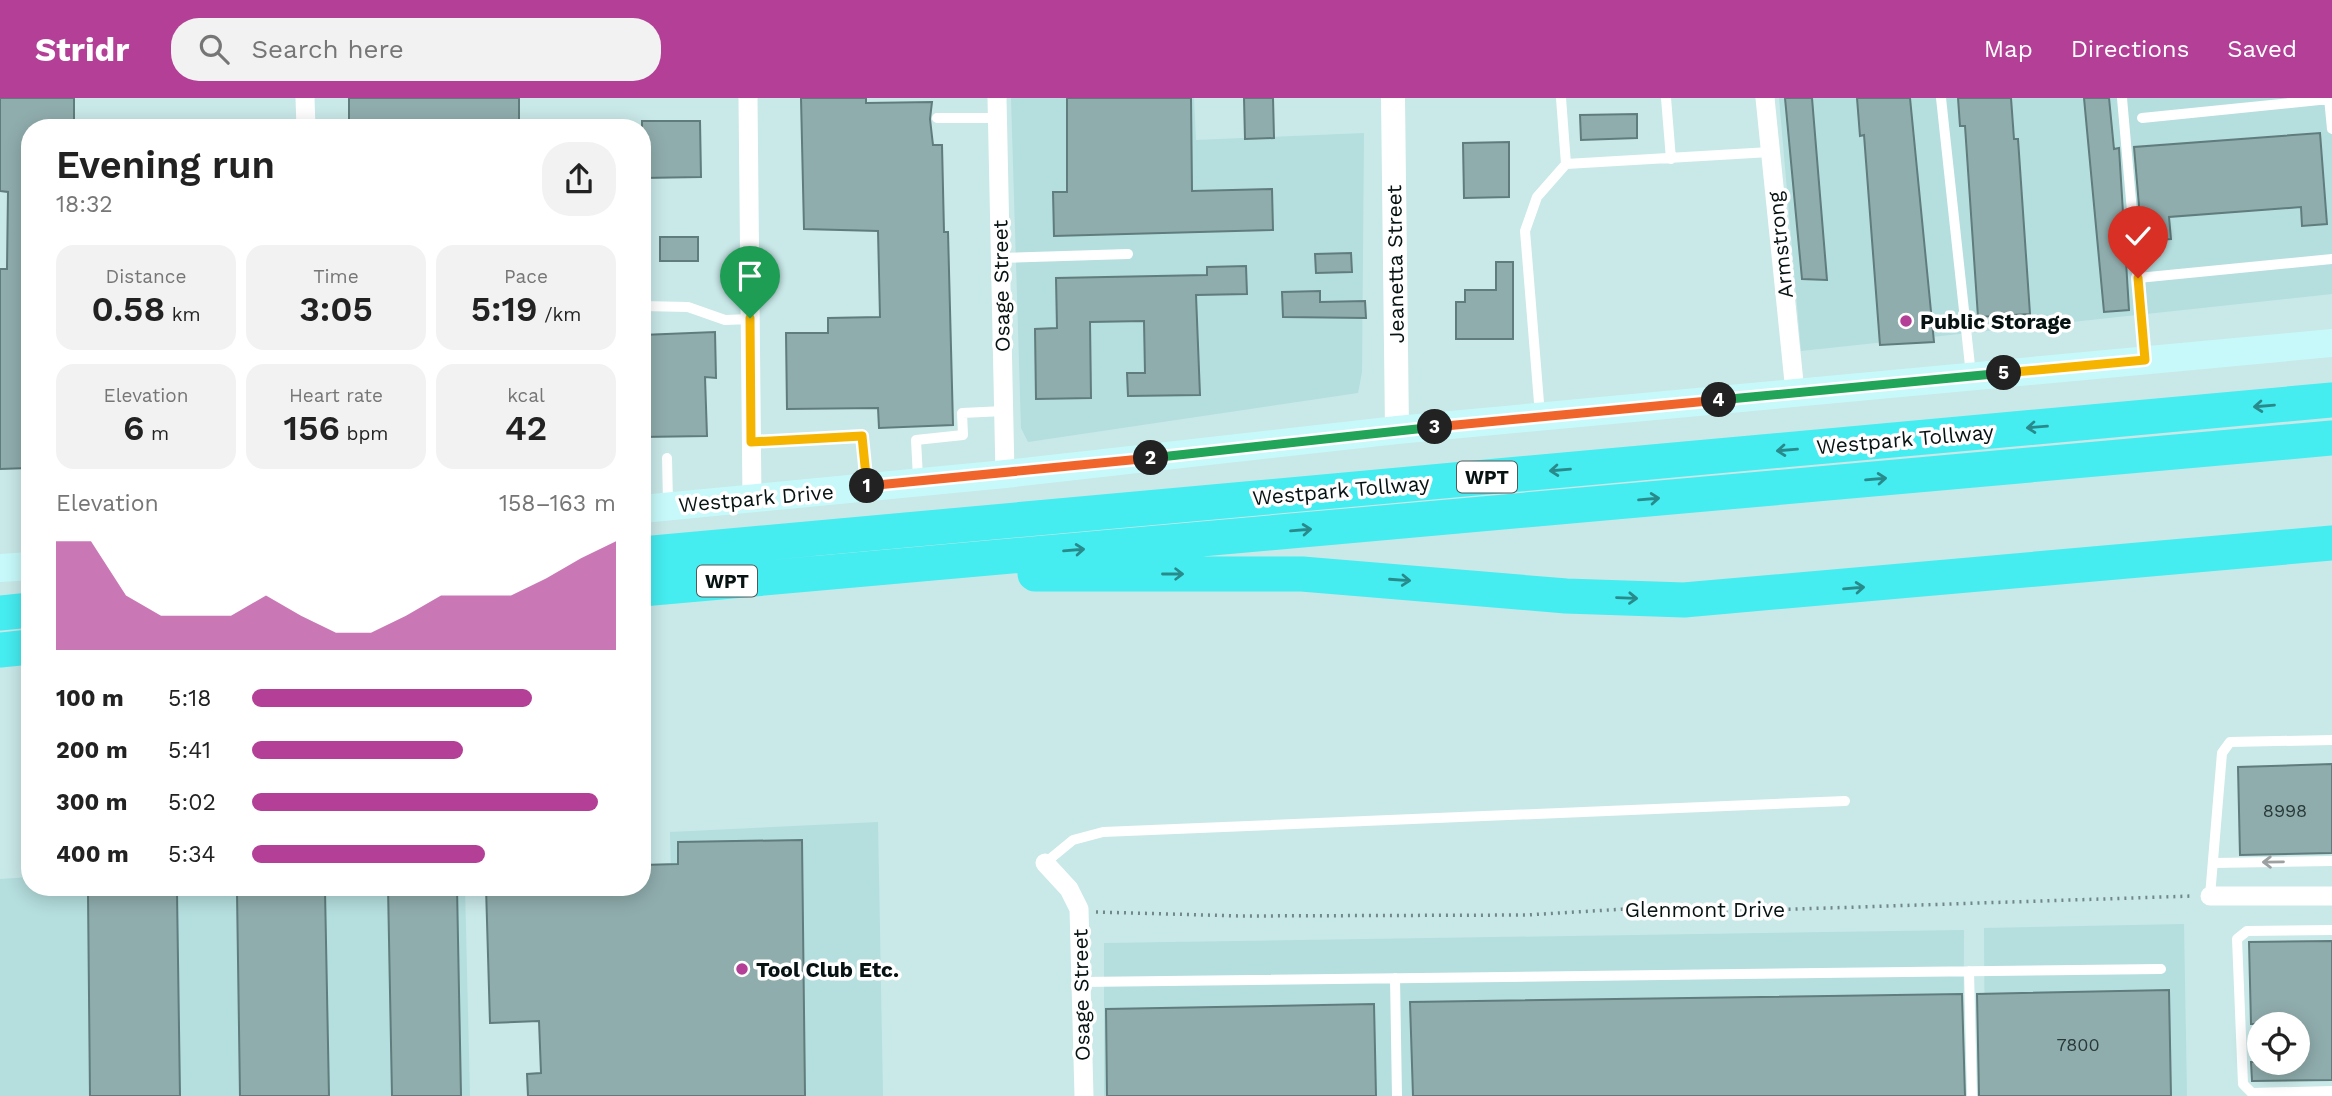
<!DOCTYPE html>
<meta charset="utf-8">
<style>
body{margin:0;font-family:"Work Sans",sans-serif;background:#f2f2f2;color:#222;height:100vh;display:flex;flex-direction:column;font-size:26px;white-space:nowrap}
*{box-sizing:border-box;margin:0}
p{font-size:23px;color:#767676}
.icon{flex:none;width:38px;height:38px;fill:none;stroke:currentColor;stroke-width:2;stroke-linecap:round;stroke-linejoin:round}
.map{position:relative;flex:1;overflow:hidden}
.drawer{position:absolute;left:21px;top:21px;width:630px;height:777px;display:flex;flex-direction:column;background:#fff;border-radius:28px;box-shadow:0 4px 18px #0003}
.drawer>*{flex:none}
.tools{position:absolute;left:2247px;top:914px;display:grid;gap:14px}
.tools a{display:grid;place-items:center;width:63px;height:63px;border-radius:50%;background:#fff;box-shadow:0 4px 18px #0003;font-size:35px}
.pin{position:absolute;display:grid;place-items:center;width:60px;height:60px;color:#fff;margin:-72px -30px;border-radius:50% 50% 50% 0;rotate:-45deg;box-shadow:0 0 7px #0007}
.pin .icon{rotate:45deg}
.km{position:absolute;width:35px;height:35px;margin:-18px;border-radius:50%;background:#222;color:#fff;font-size:19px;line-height:35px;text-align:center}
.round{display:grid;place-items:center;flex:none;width:74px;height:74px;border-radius:28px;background:#f2f2f2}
.head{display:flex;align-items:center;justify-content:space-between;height:119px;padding:0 35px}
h1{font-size:38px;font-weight:600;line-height:52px}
.figures{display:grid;grid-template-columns:repeat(3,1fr);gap:10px;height:119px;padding:7px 35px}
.figures div{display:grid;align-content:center;border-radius:18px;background:#f2f2f2;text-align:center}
.figures b{font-size:35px;font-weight:600}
.figures small{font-size:19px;font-weight:400}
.figures p{font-size:19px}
.chart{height:196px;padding:14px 35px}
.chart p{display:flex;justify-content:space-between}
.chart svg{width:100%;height:126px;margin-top:7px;fill:#b43f97;opacity:.7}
ul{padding:0 35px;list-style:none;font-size:23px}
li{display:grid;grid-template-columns:112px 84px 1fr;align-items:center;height:52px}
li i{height:18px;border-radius:9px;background:#b43f97}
header{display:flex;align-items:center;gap:42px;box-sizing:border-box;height:98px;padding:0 35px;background:#b43f97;color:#fff}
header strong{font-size:33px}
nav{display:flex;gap:38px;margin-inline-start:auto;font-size:24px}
.search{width:490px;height:63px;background:#f2f2f2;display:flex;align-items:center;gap:18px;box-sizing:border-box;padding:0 24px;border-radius:28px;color:#767676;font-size:26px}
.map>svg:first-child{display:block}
.built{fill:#b5dede}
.building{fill:#90adad;stroke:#607c7c;stroke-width:2}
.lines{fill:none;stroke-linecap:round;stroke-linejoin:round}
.path{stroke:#728888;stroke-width:3.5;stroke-dasharray:2 5;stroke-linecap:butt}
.service{stroke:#fff;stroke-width:10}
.minor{stroke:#fff;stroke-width:19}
.tertiary{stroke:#fff;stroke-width:24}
.secondary{stroke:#c7f9fa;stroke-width:28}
.motorway{stroke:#45ecf0;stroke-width:35}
.oneway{stroke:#298a8c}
.oneway2{stroke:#9ca0a0}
.split-1-casing{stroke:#fff;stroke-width:14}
.split-2-casing{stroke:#fff;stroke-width:14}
.split-3-casing{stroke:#fff;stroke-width:14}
.split-4-casing{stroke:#fff;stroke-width:14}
.split-5-casing{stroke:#fff;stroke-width:14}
.split-6-casing{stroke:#fff;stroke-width:14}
.split-1{stroke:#f5b400;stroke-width:9}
.split-2{stroke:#f0652b;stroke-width:9}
.split-3{stroke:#22a559;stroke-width:9}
.split-4{stroke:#f0652b;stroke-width:9}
.split-5{stroke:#22a559;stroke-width:9}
.split-6{stroke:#f5b400;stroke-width:9}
.poi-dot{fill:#b43f97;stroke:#fff;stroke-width:2.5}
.labels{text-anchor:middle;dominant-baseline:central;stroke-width:7;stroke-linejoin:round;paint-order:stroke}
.number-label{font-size:18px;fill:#293939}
.shield{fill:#fff;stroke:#515959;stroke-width:2}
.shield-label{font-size:19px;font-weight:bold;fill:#071212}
.street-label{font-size:21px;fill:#071212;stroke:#fff}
.poi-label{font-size:21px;font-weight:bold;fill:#071212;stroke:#fff;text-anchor:start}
</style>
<header>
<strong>Stridr</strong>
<div class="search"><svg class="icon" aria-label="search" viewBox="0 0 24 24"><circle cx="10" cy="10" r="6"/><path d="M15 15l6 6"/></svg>Search here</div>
<nav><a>Map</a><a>Directions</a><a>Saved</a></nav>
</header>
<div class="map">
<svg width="2332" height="998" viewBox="0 0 2332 998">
<rect width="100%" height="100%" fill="#c9e8e8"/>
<path class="built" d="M 1011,0 L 1194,0 L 1196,42 L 1364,35 L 1362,274 L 1358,295 L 1028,344 L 1021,330 Z
M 1779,0 L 2332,0 L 2332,196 L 1801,253 Z
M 878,724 L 883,998 L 676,998 L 670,734 Z
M 30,779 L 30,789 L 465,789 L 470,998 L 0,998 L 0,781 Z
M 2184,826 L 2187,998 L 1985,998 L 1984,830 Z
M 1964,832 L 1963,998 L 1104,998 L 1104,845 Z"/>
<path class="building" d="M 0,0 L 74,0 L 74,30 L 30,30 L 30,295 L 23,295 L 22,346 L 27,346 L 28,370 L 0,371 L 0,171 L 7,171 L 8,94 L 0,93 Z
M 349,0 L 519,0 L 519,30 L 349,30 Z
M 801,0 L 866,0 L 866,5 L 932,4 L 930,21 L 933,47 L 942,47 L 944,134 L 948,134 L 953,327 L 879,330 L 878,310 L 787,311 L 786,235 L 828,235 L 828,220 L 880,219 L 878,133 L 804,131 Z
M 1067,0 L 1191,0 L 1192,93 L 1272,91 L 1273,132 L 1054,138 L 1053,94 L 1067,94 Z
M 1244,0 L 1273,0 L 1274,40 L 1245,41 Z
M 1785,0 L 1812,0 L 1827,182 L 1802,181 Z
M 1857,0 L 1910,0 L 1934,244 L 1880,247 L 1864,37 L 1860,38 Z
M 1958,0 L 2011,0 L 2014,41 L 2018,41 L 2030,216 L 1978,219 L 1965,28 L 1960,28 Z
M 2084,0 L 2109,0 L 2114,51 L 2119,50 L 2129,212 L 2104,214 Z
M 1637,16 L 1637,40 L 1581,42 L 1580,17 Z
M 642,23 L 700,23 L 701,79 L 642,80 Z
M 2320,35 L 2327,126 L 2302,128 L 2301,109 L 2169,119 L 2171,141 L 2142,143 L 2134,49 Z
M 1509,44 L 1509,99 L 1464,100 L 1463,45 Z
M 660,139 L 698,139 L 698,163 L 660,163 Z
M 1351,155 L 1352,174 L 1316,175 L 1315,156 Z
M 1496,164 L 1513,164 L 1513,241 L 1456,241 L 1456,204 L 1465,204 L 1465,192 L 1496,192 Z
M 1246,168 L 1247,196 L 1196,197 L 1200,297 L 1128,298 L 1127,275 L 1145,275 L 1144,223 L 1090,224 L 1091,300 L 1036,301 L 1035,231 L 1057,230 L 1056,180 L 1207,177 L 1207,169 Z
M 1320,193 L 1320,204 L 1365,203 L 1366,220 L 1283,219 L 1282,194 Z
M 715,234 L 716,280 L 705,279 L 707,338 L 642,339 L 642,237 Z
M 2332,666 L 2332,755 L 2240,757 L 2238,669 Z
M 802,742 L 805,998 L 528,998 L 527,976 L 541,975 L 539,923 L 490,925 L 486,789 L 642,789 L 642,767 L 678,766 L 678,744 Z
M 388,789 L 457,789 L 461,998 L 392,998 Z
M 325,792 L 329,998 L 240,998 L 237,794 Z
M 177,794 L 180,998 L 90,998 L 88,796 Z
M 2332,843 L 2332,982 L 2252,983 L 2251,964 L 2298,964 L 2298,926 L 2251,926 L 2249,844 Z
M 2169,892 L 2171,998 L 1979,998 L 1977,896 Z
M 1962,896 L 1965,998 L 1413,998 L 1410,904 Z
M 1374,906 L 1376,998 L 1107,998 L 1106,911 Z"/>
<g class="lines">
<path class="path" d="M 1096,814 L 1241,818 L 1526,817 L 1642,810 L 1706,814 L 2193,798"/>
<path class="service" d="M 1561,0 L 1566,66 L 1770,54
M 1666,0 L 1671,61
M 1941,0 L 1971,277
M 2122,0 L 2145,261
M 2329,0 L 2332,31
M 937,20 L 998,20
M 2142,20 L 2329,1
M 1001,160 L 1128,156
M 2138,180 L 2332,161
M 642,208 L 688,209 L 725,222 L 750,221
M 1540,317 L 1525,133 L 1537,99 L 1566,66
M 751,343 L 862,338 L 867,386
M 667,360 L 668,404
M 918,380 L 916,342 L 963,337 L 962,315 L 1004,313
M 1045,765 L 1073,742 L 1103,734 L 1845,703
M 2214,765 L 2332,763
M 2210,798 L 2222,655 L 2230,644 L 2332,642
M 2332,832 L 2247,833 L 2237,841 L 2243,986 L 2252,995 L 2332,993
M 1969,873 L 1972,998
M 1395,880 L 1397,998
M 1081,884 L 2161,871"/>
<path class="minor" d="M 305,0 L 306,30
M 748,0 L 752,401
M 997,0 L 1005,376
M 1765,0 L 1795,294
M 1045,765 L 1069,791 L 1079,811 L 1084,998
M 2210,798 L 2332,798"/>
<path class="tertiary" d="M 1393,0 L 1397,332"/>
<path class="secondary" d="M 642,411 L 1005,376 L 1397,332 L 2332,245
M 0,470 L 30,468"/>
<path class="motorway" d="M 642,456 L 2332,302
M 1035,476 L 1302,476 L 1566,498 L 1684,502 L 2332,445
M 642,491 L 2332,340
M 0,515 L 30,512
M 0,552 L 30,549"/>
</g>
<defs><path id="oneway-shaft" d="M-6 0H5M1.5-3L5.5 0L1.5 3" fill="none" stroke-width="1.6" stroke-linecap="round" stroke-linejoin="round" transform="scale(1.75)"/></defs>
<g class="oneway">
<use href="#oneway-shaft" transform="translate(2264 308) rotate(175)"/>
<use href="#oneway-shaft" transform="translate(2037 329) rotate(175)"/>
<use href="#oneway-shaft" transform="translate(1787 352) rotate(175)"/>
<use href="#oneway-shaft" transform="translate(1560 372) rotate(175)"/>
<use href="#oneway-shaft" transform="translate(1876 381) rotate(-5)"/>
<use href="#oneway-shaft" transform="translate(1649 401) rotate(-5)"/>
<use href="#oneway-shaft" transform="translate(1301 432) rotate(-5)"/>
<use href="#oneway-shaft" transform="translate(1074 452) rotate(-5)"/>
<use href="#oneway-shaft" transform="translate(1173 476)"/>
<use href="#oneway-shaft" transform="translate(1400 482) rotate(4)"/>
<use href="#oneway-shaft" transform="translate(1854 490) rotate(-5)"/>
<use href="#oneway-shaft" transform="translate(1627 500) rotate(2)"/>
</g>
<use class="oneway2" href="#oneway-shaft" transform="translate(2273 764) rotate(179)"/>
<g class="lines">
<defs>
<path id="split-1" d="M 750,220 L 751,344 L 862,338 L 867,388"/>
<path id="split-2" d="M 867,388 L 1151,360"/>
<path id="split-3" d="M 1151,360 L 1435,329"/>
<path id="split-4" d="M 1435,329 L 1719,302"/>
<path id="split-5" d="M 1719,302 L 2004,275"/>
<path id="split-6" d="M 2004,275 L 2145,262 L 2138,180"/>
</defs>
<use href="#split-1" class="split-1-casing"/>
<use href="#split-2" class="split-2-casing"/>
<use href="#split-3" class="split-3-casing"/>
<use href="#split-4" class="split-4-casing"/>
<use href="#split-5" class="split-5-casing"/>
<use href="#split-6" class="split-6-casing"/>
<use href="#split-1" class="split-1"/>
<use href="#split-2" class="split-2"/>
<use href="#split-3" class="split-3"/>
<use href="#split-4" class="split-4"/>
<use href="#split-5" class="split-5"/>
<use href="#split-6" class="split-6"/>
</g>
<g class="poi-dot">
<circle cx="1906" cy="223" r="7"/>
<circle cx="742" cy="871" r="7"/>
</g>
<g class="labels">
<g class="number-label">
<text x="2285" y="712">8998</text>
<text x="2078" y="946">7800</text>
</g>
<g class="shield">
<rect x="1457" y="363.5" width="60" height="31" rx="5"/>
<rect x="697" y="467.5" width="60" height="31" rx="5"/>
</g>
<g class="shield-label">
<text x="1487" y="379">WPT</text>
<text x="727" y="483">WPT</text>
</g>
<g class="street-label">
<text transform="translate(1780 147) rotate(-96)">Armstrong</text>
<text transform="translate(1395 166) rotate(-91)">Jeanetta Street</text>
<text transform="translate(1001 188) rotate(-91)">Osage Street</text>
<text transform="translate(1905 341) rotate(-5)">Westpark Tollway</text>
<text transform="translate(1341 392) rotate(-5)">Westpark Tollway</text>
<text transform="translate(756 400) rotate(-5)">Westpark Drive</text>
<text x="1705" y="811">Glenmont Drive</text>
<text transform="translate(1081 897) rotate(-91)">Osage Street</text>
</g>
<g class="poi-label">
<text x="1920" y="223">Public Storage</text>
<text x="756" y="871">Tool Club Etc.</text>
</g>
</g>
</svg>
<div class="tools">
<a><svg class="icon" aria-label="locate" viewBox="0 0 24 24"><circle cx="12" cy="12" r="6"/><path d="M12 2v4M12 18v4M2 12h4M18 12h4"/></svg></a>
</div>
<div class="pin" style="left:750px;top:220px;background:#1e9e55"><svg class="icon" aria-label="arrive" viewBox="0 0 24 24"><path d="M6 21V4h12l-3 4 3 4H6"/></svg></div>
<div class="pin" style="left:2138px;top:180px;background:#d93025"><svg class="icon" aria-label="check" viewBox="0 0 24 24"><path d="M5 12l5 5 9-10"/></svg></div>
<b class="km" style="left:867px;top:388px">1</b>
<b class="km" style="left:1151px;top:360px">2</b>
<b class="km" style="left:1435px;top:329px">3</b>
<b class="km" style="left:1719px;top:302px">4</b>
<b class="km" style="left:2004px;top:275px">5</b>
<section class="drawer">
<div class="head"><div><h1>Evening run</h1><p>18:32</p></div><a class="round"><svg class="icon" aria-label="share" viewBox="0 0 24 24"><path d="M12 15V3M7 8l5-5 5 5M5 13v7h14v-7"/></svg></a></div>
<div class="figures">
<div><p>Distance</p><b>0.58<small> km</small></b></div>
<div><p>Time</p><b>3:05</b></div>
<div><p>Pace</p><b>5:19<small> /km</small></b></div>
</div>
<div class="figures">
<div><p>Elevation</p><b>6<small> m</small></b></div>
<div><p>Heart rate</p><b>156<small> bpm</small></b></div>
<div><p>kcal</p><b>42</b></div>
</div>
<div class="chart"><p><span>Elevation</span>158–163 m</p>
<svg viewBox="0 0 160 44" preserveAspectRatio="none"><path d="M0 44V6L10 6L20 25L30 32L40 32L50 32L60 25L70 32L80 38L90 38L100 32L110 25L120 25L130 25L140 19L150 12L160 6V44z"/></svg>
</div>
<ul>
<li><b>100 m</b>5:18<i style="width:77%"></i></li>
<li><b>200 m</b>5:41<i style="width:58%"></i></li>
<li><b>300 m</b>5:02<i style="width:95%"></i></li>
<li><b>400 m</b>5:34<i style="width:64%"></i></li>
</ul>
</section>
</div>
